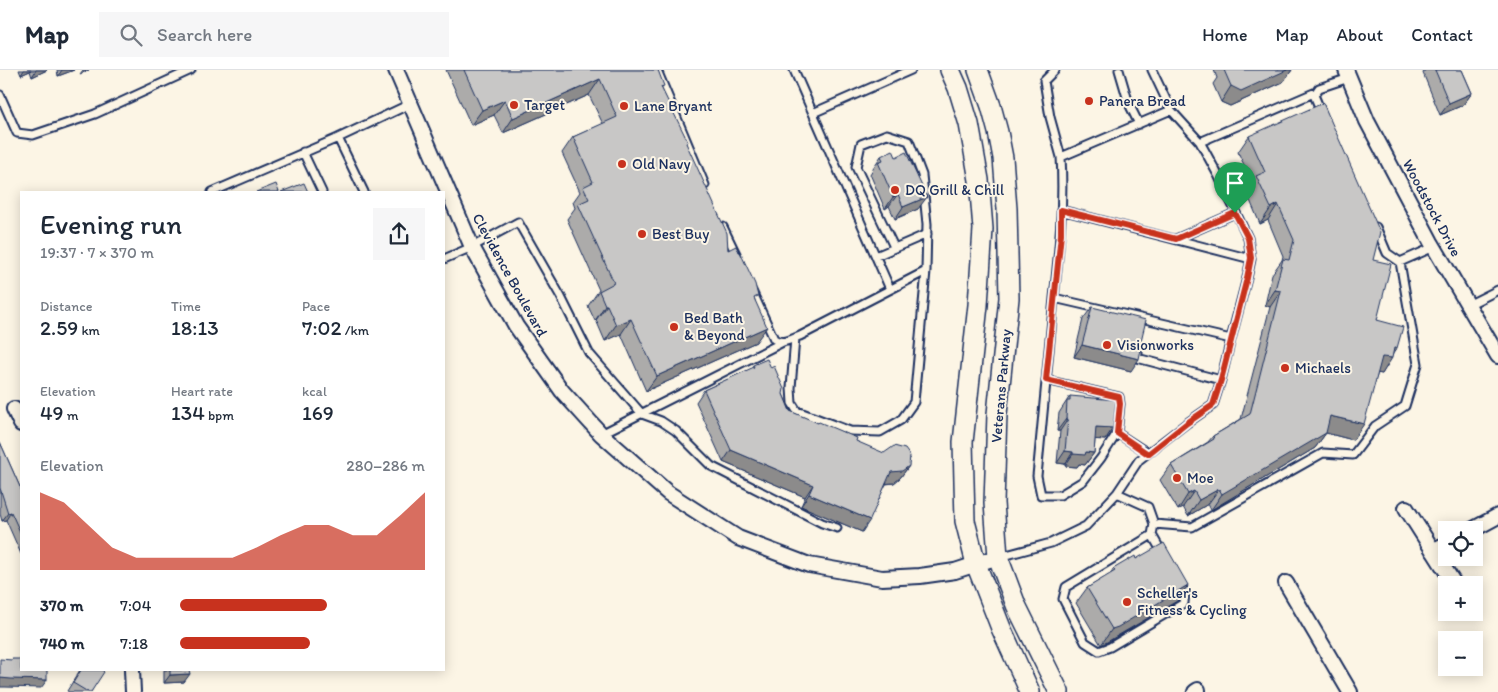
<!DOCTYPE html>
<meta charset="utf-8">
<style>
body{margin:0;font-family:Itim,sans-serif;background:#f6f6f7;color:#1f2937;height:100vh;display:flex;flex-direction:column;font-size:19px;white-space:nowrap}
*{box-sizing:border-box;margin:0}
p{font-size:16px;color:#747a83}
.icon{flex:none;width:28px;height:28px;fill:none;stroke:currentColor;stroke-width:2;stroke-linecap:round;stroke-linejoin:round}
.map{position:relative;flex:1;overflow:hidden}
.details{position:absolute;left:20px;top:121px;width:425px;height:480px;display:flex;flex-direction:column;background:#fff;border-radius:0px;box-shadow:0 2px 12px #0003}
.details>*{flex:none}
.tools{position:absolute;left:1438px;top:451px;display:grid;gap:10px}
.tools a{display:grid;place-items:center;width:45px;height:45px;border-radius:0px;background:#fff;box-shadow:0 2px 12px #0003;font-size:25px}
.pin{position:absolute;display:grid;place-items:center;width:42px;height:42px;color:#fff;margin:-51px -21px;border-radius:50% 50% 50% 0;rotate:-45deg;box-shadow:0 0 5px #0007}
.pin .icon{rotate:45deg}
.round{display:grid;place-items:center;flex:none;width:52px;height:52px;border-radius:0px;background:#f6f6f7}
.head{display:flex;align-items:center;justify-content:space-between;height:85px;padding:0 20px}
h1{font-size:28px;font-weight:600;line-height:38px}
.metrics{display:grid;grid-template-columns:repeat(3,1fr);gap:8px;height:85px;padding:5px 20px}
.metrics div{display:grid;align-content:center}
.metrics b{font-size:21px;font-weight:600}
.metrics small{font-size:14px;font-weight:400}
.metrics p{font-size:14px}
.chart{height:140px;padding:10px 20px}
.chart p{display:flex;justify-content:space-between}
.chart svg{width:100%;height:90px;margin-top:5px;fill:#c8321e;opacity:.7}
ul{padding:0 20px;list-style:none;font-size:16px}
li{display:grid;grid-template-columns:80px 60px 1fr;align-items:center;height:38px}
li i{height:12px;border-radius:6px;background:#c8321e}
header{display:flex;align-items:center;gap:30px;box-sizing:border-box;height:70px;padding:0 25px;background:#fff;border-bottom:1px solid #e0e1e3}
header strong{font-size:24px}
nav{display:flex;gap:28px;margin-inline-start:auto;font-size:18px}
.search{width:350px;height:45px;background:#f6f6f7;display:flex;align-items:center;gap:12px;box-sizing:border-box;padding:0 18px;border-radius:0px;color:#747a83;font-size:19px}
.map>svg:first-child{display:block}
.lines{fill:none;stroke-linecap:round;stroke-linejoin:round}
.service-casing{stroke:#1b2f5e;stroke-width:11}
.minor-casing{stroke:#1b2f5e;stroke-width:18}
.secondary-casing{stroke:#1b2f5e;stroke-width:22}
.service{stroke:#fcf5e5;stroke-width:7}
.minor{stroke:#fcf5e5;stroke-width:14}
.secondary{stroke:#fcf5e5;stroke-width:19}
.wall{fill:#acabaa;stroke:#1b2f5e}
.shaded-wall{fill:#8c8b8b;stroke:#1b2f5e}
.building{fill:#c8c7c6;stroke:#1b2f5e}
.route-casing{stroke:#fff;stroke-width:10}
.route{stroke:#c8321e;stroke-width:6}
.poi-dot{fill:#c8321e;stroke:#fcf5e5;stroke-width:2}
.labels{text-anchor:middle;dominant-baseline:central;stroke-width:4;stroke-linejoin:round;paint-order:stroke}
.poi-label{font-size:15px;fill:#1b2f5e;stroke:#fcf5e5;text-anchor:start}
.street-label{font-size:15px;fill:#1b2f5e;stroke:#fcf5e5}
</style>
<header>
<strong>Map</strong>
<div class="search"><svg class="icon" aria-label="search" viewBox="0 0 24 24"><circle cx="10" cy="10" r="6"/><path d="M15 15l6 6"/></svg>Search here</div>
<nav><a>Home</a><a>Map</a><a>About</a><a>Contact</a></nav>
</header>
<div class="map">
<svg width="1498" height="622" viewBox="0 0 1498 622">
<rect width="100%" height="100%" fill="#fcf5e5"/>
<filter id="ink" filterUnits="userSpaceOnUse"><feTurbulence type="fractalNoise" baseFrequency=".02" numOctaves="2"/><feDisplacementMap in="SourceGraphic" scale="10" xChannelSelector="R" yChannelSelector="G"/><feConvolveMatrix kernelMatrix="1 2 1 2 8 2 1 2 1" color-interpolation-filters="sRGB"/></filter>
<g filter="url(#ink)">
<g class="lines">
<defs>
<path id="service" d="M 657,0 L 705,115
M 794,0 L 890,219
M 1055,0 L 1044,11 L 1050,47 L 1061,87
M 1119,0 L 1129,34 L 1139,54
M 1152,0 L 1171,40 L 1200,72 L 1316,22
M 0,25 L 17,63 L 33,65 L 95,44 L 191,0
M 813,43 L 911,0
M 1322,44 L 1314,25 L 1319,18 L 1349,8
M 1200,72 L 1218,105 L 1248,168 L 1251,189 L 1247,208 L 1231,269
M 303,82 L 322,122
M 212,122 L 338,68
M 364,122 L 338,68 L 410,34
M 1061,140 L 1251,189
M 723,157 L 737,186
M 1176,169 L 1235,143
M 876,186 L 927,164
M 444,189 L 472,177 L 518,152 L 561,227 L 589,283 L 642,344 L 661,351 L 676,361 L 711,396 L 822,453 L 837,458
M 1400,192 L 1434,177
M 752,221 L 774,269 C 783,275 791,269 800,266 L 926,201 L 927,154 L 922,105 L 909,71 L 887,64 L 861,74 L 856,97 L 894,177
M 1054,228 C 1059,181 1064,134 1061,87 L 1171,40
M 1468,235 L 1498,220
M 795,268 L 791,318 L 792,333 L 797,341 L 850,361 L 880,362 L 901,350 L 914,332 L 926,201
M 1138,283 L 1137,288 L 1221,310
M 1046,310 L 1119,327 L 1120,334 L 1117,363 L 1101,388 L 1083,411 L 1060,425 L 1041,425 L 1037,406 L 1054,228 L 1231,269 L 1221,310 L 1213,335 L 1187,353 L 1139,390 L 1117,423
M 1117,363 L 1148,383
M 601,364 L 783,272
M 1154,454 L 1192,457 L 1323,383 L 1353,385 L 1375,356 L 1405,336 L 1418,294 L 1400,192 L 1387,183 L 1376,157
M 1152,465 L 1163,484
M 999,487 L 1051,473 L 1086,456 L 1117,423 L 1148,437 L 1154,454 L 1152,465 L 1066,517 L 1063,529 L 1085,572 L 1099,581 L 1110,577 L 1184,533 L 1185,522 L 1180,515"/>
<path id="minor" d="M 396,0 L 472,177 L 516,256 L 562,321 L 601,364 L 668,423 L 738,468 L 809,495 L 882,508 L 920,506 L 955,501 L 998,487
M 1346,0 L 1367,51 L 1431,172 L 1498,286
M 14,339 L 21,354
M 1406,438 L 1455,515
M 1472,460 L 1498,446
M 1433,481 L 1446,474
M 1286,513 L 1350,622
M 132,600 L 133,622
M 1195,622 L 1198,620"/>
<path id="secondary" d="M 950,0 L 958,18 L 969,54 L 979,110 L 983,159 L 978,235 L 963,372 L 965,451 L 976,494 L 1001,558 L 1030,622
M 978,0 L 991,36 L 998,62 L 1003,88 L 1007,139 L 1009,228 L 997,344 L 994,433 L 998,487 L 1016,535 L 1059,622"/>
</defs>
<use href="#service" class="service-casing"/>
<use href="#minor" class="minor-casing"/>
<use href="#secondary" class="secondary-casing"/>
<use href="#service" class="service"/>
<use href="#minor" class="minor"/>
<use href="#secondary" class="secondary"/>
</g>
<path class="wall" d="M 19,0 L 47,0 L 32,7 L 30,1 L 21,5 Z
M 57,0 L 74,0 L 58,6 Z
M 446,0 L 658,0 L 662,19 L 686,74 L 728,180 L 755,230 L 756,272 L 646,321 L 621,264 L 605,271 L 596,250 L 595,251 L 588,236 L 599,220 L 567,149 L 575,138 L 573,132 L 580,122 L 562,83 L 573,67 L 603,54 L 589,25 L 503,63 L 494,45 L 471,55 Z
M 1214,0 L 1292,0 L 1283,12 L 1230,36 L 1221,32 L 1213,14 L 1217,8 Z
M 1425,0 L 1462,0 L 1472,23 L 1463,35 L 1440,45 L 1423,3 Z
M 1249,66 L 1373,190 L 1377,250 L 1393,284 L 1382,304 L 1378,303 L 1353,370 L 1326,363 L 1315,378 L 1211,440 L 1208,434 L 1188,446 L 1183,437 L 1178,440 L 1160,410 L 1171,395 L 1208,372 L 1213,366 L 1241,349 L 1270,237 L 1265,235 L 1272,204 L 1282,190 L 1283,186 L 1268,150 L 1260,154 L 1246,121 L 1252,112 L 1238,82 Z
M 881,86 L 918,139 L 895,149 L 889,136 L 885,139 L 870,104 L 873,99 L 873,98 Z
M 1092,237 L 1131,301 L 1074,287 L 1083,249 Z
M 753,295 L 783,324 L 790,341 L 909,396 L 900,408 L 894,413 L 886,414 L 862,462 L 801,436 L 805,427 L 723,392 L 696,332 L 704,320 L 751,299 Z
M 1070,326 L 1113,358 L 1105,370 L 1095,369 L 1094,383 L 1085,395 L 1079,394 L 1077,397 L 1065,396 L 1065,394 L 1057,393 L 1060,361 L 1057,361 L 1059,343 Z
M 0,372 L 20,417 L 21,416 L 21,484 L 6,450 L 2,451 L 0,444 Z
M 1136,489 L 1188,515 L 1177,531 L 1107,572 L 1101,575 L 1076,533 L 1087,518 L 1110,505 L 1113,499 Z
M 80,600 L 102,600 L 91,622 L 69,622 L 67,621 Z
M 164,600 L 189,600 L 184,612 L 164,613 Z"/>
<path class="shaded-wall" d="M 24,0 L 31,0 L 30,1 L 21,5 Z
M 36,0 L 47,0 L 32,7 Z
M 62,0 L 74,0 L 58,6 Z
M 83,0 L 89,0 L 80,4 Z
M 1287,0 L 1292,0 L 1283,12 L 1230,36 L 1221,32 L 1231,16 Z
M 600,9 L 589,25 L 503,63 L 513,48 Z
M 1472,23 L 1463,35 L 1440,45 L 1449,33 Z
M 505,30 L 494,45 L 471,55 L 482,40 Z
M 898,124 L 889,136 L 885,139 L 893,127 Z
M 927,127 L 918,139 L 895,149 L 903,137 Z
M 1278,134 L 1268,150 L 1260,154 L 1271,138 Z
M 1275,220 L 1281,221 L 1270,237 L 1265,235 Z
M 605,235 L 607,235 L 596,250 L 595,251 Z
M 631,249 L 621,264 L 605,271 L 616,255 Z
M 767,257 L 756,272 L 646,321 L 657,306 Z
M 1082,275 L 1139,289 L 1131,301 L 1074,287 Z
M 1394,278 L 1397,278 L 1390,288 L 1392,288 L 1382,304 L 1371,302 L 1382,287 Z
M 1330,346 L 1364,354 L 1353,370 L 1326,363 L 1315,378 L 1211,440 L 1222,424 Z
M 1066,349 L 1068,349 L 1060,361 L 1057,361 Z
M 1096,357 L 1113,358 L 1105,370 L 1088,369 Z
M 731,380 L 813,415 L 805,427 L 723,392 Z
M 1065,381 L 1073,382 L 1065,394 L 1057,393 Z
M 1086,382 L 1094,383 L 1085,395 L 1079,394 L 1077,397 L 1065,396 L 1073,384 Z
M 909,396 L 900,408 L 894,413 L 882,414 L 891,402 Z
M 1219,419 L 1208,434 L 1188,446 L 1199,430 Z
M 1194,421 L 1183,437 L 1178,440 L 1188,424 Z
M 809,424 L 870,450 L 862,462 L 801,436 Z
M 11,442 L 6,450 L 2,451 L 8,443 Z
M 1188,515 L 1177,531 L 1107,572 L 1101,575 L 1112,559 Z
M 190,604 L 184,612 L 164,613 L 170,605 Z
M 0,608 L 47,610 L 41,618 L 5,617 L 0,617 Z"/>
<path class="building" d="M 464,0 L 658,0 L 664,16 L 661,17 L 688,72 L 686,73 L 727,163 L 728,180 L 736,176 L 739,182 L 740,182 L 755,214 L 758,226 L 754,228 L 767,257 L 657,306 L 631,249 L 616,255 L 607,235 L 605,235 L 599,221 L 614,213 L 578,134 L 589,129 L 583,117 L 593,112 L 573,67 L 617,47 L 600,9 L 513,48 L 505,30 L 482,40 Z
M 1224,0 L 1287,0 L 1241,21 L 1231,16 Z
M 1435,0 L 1462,0 L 1472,23 L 1449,33 Z
M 1323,33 L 1380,162 L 1373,190 L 1391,194 L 1377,250 L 1403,257 L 1397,278 L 1394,278 L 1392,288 L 1382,287 L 1364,354 L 1330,346 L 1326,363 L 1222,424 L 1219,419 L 1199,430 L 1194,421 L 1188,424 L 1171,395 L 1214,369 L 1213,366 L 1250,344 L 1281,221 L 1275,220 L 1283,189 L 1289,190 L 1294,170 L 1278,134 L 1271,138 L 1256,106 L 1265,102 L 1249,66 Z
M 893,80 L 896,87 L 906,82 L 927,127 L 903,137 L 898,124 L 893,127 L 878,92 L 883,90 L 881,86 Z
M 304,113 L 308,122 L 281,122 Z
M 276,114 L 279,122 L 256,122 Z
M 1092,237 L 1146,250 L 1140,275 L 1141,279 L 1139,289 L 1082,275 Z
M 767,289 L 771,298 L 774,296 L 780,310 L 784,319 L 783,324 L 790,341 L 818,353 L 819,352 L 857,368 L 856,371 L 884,383 L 894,376 L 905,379 L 910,386 L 909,396 L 902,401 L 891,402 L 870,450 L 809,424 L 813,415 L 731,380 L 704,320 L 754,297 L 753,295 Z
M 1070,326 L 1116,330 L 1113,358 L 1096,357 L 1094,383 L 1086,382 L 1085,385 L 1073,384 L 1073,382 L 1065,381 L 1068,349 L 1066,349 L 1067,331 L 1070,331 Z
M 0,372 L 20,417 L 21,416 L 21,464 L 11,442 L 8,443 L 0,418 Z
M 1164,473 L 1188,515 L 1118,557 L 1112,559 L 1087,518 L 1115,501 L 1113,499 L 1135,486 L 1136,489 Z
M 0,589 L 12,590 L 12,589 L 21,589 L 21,600 L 47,600 L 47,610 L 11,609 L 0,608 Z
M 81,600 L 102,600 L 104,602 L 91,622 L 88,622 L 73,613 Z
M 170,600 L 189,600 L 190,604 L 170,605 Z"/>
</g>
<g class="lines" filter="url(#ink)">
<defs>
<path id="route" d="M 1061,140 L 1176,169 L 1235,143 L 1248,168 L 1251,188 L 1247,208 L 1221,310 L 1213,335 L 1187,353 L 1148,384 L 1117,363 L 1120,334 L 1119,327 L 1046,310 L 1061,164 Z"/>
</defs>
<use href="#route" class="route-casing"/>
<use href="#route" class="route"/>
</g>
<g class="poi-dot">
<circle cx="1089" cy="31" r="5"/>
<circle cx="514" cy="35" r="5"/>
<circle cx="624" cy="36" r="5"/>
<circle cx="622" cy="94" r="5"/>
<circle cx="895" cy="120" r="5"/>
<circle cx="642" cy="164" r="5"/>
<circle cx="674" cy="257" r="5"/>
<circle cx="1107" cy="275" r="5"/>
<circle cx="1285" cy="298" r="5"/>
<circle cx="1177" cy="408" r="5"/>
<circle cx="1127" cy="532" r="5"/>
</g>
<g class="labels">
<g class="poi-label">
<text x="1099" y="31">Panera Bread</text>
<text x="524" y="35">Target</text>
<text x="634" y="36">Lane Bryant</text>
<text x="632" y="94">Old Navy</text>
<text x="905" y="120">DQ Grill &amp; Chill</text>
<text x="652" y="164">Best Buy</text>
<text x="684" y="248">Bed Bath<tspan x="684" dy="17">&amp; Beyond</tspan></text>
<text x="1117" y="275">Visionworks</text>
<text x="1295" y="298">Michaels</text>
<text x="1187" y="408">Moe</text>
<text x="1137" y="523">Scheller's<tspan x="1137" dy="17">Fitness &amp; Cycling</tspan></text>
</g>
<g class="street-label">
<text transform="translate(1432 138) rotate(62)">Woodstock Drive</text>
<text transform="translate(510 205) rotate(61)">Clevidence Boulevard</text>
<text transform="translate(1001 316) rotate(-85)">Veterans Parkway</text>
</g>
</g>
</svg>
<div class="tools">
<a><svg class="icon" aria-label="locate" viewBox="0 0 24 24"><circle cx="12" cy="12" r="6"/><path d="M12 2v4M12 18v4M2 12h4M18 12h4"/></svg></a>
<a>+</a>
<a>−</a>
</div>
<div class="pin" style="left:1235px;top:143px;background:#1e9e55"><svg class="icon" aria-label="arrive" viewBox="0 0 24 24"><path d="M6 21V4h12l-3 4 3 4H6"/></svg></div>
<section class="details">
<div class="head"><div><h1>Evening run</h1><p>19:37 · 7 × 370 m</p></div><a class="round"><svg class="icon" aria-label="share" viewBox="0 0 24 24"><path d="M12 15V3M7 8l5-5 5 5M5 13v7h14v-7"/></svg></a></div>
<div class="metrics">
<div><p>Distance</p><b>2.59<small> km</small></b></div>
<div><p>Time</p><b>18:13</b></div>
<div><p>Pace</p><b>7:02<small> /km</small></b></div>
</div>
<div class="metrics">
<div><p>Elevation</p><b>49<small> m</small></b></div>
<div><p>Heart rate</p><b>134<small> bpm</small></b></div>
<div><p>kcal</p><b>169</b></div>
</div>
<div class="chart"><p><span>Elevation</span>280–286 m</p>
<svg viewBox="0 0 160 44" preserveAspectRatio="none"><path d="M0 44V6L10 11L20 22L30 33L40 38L50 38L60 38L70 38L80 38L90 33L100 27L110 22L120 22L130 27L140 27L150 17L160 6V44z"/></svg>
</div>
<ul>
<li><b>370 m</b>7:04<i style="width:60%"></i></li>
<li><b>740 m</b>7:18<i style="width:53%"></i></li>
</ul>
</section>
</div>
